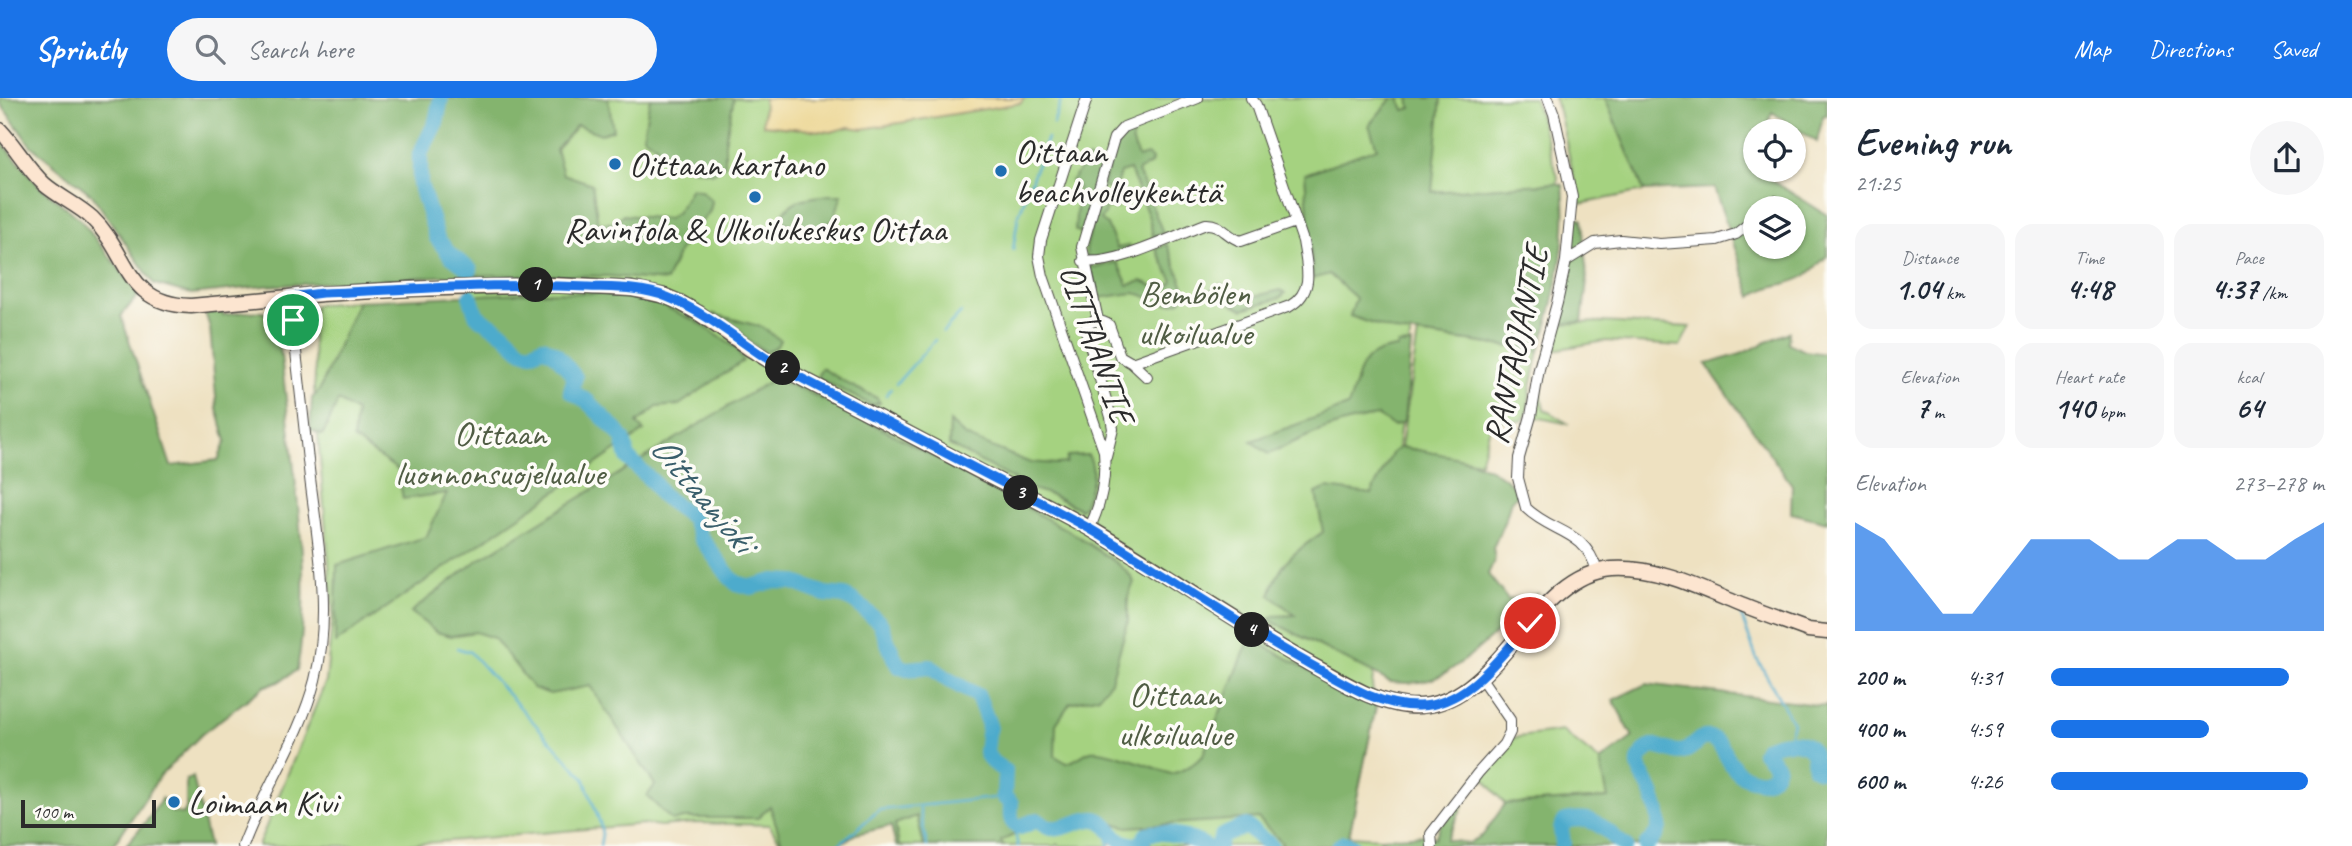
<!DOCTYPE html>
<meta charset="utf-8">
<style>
body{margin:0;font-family:Caveat,sans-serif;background:#f6f6f7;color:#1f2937;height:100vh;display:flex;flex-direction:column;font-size:26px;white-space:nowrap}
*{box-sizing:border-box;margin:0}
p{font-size:23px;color:#747a83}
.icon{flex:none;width:38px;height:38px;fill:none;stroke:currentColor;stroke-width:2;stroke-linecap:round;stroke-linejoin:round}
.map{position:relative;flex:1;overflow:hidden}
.drawer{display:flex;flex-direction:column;background:#fff;width:525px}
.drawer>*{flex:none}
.controls{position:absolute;left:1743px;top:21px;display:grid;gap:14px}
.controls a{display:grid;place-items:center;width:63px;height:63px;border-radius:50%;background:#fff;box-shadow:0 2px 5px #0004;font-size:35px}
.scale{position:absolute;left:21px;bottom:18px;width:135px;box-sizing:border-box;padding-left:7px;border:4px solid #2b2b2b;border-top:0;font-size:19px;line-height:24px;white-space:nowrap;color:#2b2b2b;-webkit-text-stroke:5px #fdfcf7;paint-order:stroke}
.pin{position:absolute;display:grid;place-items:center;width:60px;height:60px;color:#fff;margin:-30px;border:4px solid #fff;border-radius:50%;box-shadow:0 2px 7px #0007}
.km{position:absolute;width:35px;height:35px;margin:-18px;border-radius:50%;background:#222;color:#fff;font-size:19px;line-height:35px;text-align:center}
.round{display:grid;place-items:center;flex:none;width:74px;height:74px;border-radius:37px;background:#f6f6f7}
.overview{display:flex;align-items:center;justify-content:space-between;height:119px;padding:0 28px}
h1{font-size:38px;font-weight:800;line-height:52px}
.stats{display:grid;grid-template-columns:repeat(3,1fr);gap:10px;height:119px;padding:7px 28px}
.stats div{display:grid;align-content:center;border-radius:18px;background:#f6f6f7;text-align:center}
.stats b{font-size:30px;font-weight:800}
.stats small{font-size:19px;font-weight:400}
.stats p{font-size:19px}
.chart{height:196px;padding:14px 28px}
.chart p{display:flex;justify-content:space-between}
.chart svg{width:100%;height:126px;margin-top:7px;fill:#1a73e8;opacity:.7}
ul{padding:0 28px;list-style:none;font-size:23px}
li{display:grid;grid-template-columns:112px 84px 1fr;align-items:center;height:52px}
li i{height:18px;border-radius:9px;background:#1a73e8}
header{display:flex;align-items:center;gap:42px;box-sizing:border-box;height:98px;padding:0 35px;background:#1a73e8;color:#fff}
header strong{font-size:33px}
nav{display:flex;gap:38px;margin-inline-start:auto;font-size:24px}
.search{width:490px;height:63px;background:#f6f6f7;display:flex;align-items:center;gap:18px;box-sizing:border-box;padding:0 24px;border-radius:38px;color:#747a83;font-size:26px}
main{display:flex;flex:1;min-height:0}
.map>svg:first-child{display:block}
.green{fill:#a5d280;stroke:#687e56;stroke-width:2}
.forest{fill:#84b46e;stroke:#58704c;stroke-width:2;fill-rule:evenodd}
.sand{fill:#eeda9e;stroke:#8c8264;stroke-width:2}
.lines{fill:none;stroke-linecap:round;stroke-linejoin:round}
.stream{stroke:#4eabcc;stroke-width:2.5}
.river{stroke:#4eabcc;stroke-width:16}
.street-casing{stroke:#484642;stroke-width:12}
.secondary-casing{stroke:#484642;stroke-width:17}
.street{stroke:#fff;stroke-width:10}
.secondary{stroke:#fce5d0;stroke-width:14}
.route-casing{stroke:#fff;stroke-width:14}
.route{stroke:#1a73e8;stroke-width:9}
.poi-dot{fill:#1f6fb2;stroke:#fdfcf7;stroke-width:2.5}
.labels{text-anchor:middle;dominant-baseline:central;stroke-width:7;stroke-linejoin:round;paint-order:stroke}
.poi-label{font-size:35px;fill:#2b2b2b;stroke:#fdfcf7;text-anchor:start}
.park-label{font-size:35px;fill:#505d44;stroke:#fdfcf7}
.street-label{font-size:35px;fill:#2b2b2b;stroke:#fdfcf7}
.water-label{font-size:37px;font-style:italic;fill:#395e6b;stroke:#fdfcf7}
</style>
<header>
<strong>Sprintly</strong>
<div class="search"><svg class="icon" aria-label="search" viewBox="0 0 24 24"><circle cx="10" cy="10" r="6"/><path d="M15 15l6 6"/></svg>Search here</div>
<nav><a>Map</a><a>Directions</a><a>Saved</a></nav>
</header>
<main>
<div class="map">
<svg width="1827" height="748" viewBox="0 0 1827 748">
<rect width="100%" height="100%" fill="#fdfcf7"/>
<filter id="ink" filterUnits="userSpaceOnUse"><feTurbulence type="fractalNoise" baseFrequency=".0143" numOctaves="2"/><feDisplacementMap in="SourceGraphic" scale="14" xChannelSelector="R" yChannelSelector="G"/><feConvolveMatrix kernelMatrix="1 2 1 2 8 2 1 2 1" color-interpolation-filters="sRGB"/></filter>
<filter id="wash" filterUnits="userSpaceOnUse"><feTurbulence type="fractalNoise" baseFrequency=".00686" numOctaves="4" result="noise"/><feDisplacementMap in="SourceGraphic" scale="28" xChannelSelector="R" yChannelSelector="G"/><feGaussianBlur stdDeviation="1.57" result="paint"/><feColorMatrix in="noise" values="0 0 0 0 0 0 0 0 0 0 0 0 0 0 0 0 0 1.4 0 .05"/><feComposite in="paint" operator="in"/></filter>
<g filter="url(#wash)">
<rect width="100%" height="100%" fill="#eee1c1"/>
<path class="green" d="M 456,0 L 1436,0 L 1372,588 L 1376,608 L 1349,738 L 1381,740 L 1382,748 L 1353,748 L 1349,739 L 1338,748 L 1151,748 L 1150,742 L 1135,748 L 1110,744 L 1109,748 L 1060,748 L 1058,746 L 1056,748 L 1003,748 L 1000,743 L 1022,733 L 1009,706 L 774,715 L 783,748 L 769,727 L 694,725 L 661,728 L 644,726 L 392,748 L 258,748 L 326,583 L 333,515 L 314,289 C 319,262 306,234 315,207 L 358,203 L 356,207 L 618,350 L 627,345 L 474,200 L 427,112 Z
M 1441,0 L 1534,0 L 1558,79 L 1557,85 L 1431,94 Z
M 1554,0 L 1605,0 L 1644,93 L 1580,106 L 1559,13 Z
M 1602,224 L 1690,229 L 1680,248 L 1606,243 L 1553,252 C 1544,269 1538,293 1544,311 L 1569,326 L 1535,319 L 1540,278 L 1556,226 Z
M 1418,236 L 1539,253 L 1531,289 L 1527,316 L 1522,323 L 1492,323 L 1480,364 L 1401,349 Z
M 1562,633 L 1600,663 L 1609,700 L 1505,706 L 1480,676 L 1512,640 Z
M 917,718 L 924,748 L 899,748 L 894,726 Z"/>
<path class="forest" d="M 0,0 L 608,0 L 613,32 L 601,36 L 577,27 L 556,51 L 563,76 L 592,86 L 598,125 L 614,125 L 623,117 L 668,121 L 678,113 L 691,90 L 701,93 L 712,103 L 710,113 L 679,153 L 666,183 L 608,178 L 463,177 L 265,188 L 191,196 L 154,186 L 92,97 L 31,48 L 0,5 Z
M 650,0 L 734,0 L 725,44 L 725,67 L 714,75 L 685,69 L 643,38 Z
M 1392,0 L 1399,0 L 1404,12 L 1411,10 L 1409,0 L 1441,0 L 1432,94 L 1557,85 L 1563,87 C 1569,143 1556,201 1539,253 L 1418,236 L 1400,235 L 1350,218 L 1356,200 L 1329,176 L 1313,181 L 1305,76 L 1377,50 L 1369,27 Z
M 1605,0 L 1827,0 L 1827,17 L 1823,18 L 1817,44 L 1772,14 L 1766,33 L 1755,33 L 1755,72 L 1827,117 L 1827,158 C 1820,164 1813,173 1805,178 C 1788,189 1767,185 1752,199 L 1714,90 L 1644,93 ZM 1755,110 L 1794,110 L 1794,149 L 1755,149 Z
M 1126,32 L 1133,34 L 1132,42 L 1138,60 L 1147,57 L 1152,61 L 1151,66 L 1138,73 L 1163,135 L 1153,138 L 1149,120 L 1130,72 L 1120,75 L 1115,91 L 1110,92 L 1102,88 L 1118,42 Z
M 0,42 L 39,88 L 79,120 L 139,196 L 121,218 L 171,368 L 218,362 L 226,343 L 217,310 L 210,230 L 204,211 L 223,213 L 223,217 C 239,216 269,207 277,223 C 283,275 289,327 295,379 C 302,444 309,507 297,572 L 278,584 L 265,588 L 202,636 L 160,678 L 113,748 L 0,748 Z
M 1089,60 L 1101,70 L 1081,135 L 1075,132 L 1078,90 L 1071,83 Z
M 829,97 L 842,97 L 833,123 L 807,136 L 780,121 C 791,99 806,100 829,97 Z
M 1099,97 L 1115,102 L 1117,110 L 1105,110 L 1105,116 L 1100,121 L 1107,127 L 1117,150 L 1129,148 L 1130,152 L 1095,161 L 1087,159 L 1086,151 Z
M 1576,119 L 1582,121 L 1587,182 L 1582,224 L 1556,226 L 1570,172 Z
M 1167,146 L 1185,191 L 1182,202 C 1160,212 1153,197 1133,195 L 1099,200 L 1089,169 L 1099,169 L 1117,164 L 1128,187 L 1142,183 L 1166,193 L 1173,183 L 1156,151 Z
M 1221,186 L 1251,199 L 1281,192 L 1285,195 L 1280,200 L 1243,211 L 1207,194 Z
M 543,194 L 637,196 L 696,223 L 736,250 L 743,263 L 679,307 L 657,309 L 637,325 L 644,333 L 335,545 L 337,467 L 426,439 L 447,395 L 403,401 L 398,372 L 353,341 L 356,314 L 338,303 L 323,337 L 310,332 L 312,300 L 319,293 L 358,203 Z
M 714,216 L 762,229 L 780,242 L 777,248 L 767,254 L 748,243 L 739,233 L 723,226 Z
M 1789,234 L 1788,245 L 1805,253 L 1827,256 L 1827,424 L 1791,415 L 1792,387 L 1706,266 L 1741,256 Z
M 1411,246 L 1404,324 L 1393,328 L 1378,318 C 1338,323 1304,339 1269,356 L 1251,343 L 1348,308 C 1361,277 1354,255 1397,250 L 1398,247 Z
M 822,270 L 852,288 L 877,300 L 880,305 L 871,307 L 820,281 L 818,277 Z
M 773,281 L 804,292 L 893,336 L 1078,438 C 1096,454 1123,463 1134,484 L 1128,499 L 1128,523 L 1111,583 L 1099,598 L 1070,605 L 1056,626 L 1055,658 L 1067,665 C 1077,662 1084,655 1091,653 C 1106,650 1155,670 1171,676 C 1183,673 1195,666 1203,657 L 1250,540 L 1376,608 L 1349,738 L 1353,748 L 1281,748 L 1282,745 L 1258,720 L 1128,729 L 1093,721 L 1054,730 L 1043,727 L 1039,715 L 1027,719 L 1022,733 L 1001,743 L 1003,748 L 924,748 L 917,718 L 895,726 L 899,748 L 896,748 L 891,728 L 856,736 L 837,748 L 783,748 L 770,708 L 758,720 L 683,720 L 672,723 L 647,698 L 655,687 L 590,588 L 550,596 L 533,590 L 494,540 L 475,534 L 451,538 L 436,534 L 411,514 L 475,464 Z
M 950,324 L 965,338 L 1028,364 L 1057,366 L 1066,365 L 1067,358 L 1088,357 C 1098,372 1089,394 1083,409 L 1080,411 L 1052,397 L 1032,391 L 949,347 Z
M 1401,349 C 1435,356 1502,361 1518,397 L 1511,402 L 1507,417 L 1493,450 L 1495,461 L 1488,476 L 1508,502 L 1537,496 C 1512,519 1460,574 1429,582 C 1416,586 1403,585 1390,584 L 1269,522 L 1273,518 L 1295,517 L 1270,497 C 1279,464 1296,453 1323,434 L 1316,395 L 1327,390 L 1371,396 L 1393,354 Z
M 1646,586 L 1825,608 L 1827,606 L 1827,748 L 1382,748 L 1381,740 L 1426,737 L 1435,740 L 1440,727 L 1458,703 L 1463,708 L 1446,742 L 1469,745 L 1483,737 L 1505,706 L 1608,700 L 1600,663 L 1633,639 L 1613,602 Z
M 193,679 L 209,748 L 125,748 L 149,720 L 162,700 L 172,714 L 183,716 L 186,710 L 186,682 Z"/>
<path class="sand" d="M 764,0 L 1024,0 L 1021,5 L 863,31 L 849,29 L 831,34 L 763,27 Z"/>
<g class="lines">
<path class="stream" d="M 1053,26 L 1062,0
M 1013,152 L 1018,119 L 1047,40
M 943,234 L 961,215
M 896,286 L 935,242
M 886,297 L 891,291
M 1740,514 L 1756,559 L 1793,625 L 1787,644
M 457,550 L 470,554 L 584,680 L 600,725 L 602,736 L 600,748
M 919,708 L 927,748
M 1013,725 L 1018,748
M 1108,733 L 1108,748
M 837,748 L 879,712 L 1004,699"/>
<path class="river" d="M 441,0 L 436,24 L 420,56 L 420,86 L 437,140 L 450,157 L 470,172
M 470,198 L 476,216 L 480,220 L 503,235 L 522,253 L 531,255 L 543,249 L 555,255 L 575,279 L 571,293 L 587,303 L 617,333 L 623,341 L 628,360 L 655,386 L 661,397 L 692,419 L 701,440 L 729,478 L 736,485 L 751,489 L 774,483 L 793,484 L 825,496 L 844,498 L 854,503 L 880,525 L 895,562 L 899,568 L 906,571 L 931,569 L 945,580 L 978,598 L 989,627 L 986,655 L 992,664 L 1005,673 L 1004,699 L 1011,705 C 1011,716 1008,725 1020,729 L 1037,722 C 1042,725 1046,730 1052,730 C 1066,732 1081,720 1095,721 C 1111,723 1110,748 1140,747 L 1147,736 C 1166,732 1189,740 1205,748
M 1218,748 L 1222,738 L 1246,728 L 1271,748
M 1339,748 L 1344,745 L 1352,748
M 1562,748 L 1563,745 L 1561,731 L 1565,723 C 1598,716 1603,732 1625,748
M 1646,748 C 1651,742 1658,737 1659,729 C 1660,718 1655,701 1650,691 C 1641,673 1629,663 1652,648 C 1675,651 1680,663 1700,641 C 1723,633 1725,664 1738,674 C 1744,680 1756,682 1764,683 L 1773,678 L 1777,668 L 1764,654 L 1766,650 C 1778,644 1802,639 1812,653 C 1815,657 1814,666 1815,670 L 1820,672 L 1827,669"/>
</g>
</g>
<g filter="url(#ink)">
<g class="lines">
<defs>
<path id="street" d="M 1087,0 L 1041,142 L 1039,158 L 1043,178 L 1104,353 C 1106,379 1101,407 1089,431
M 1548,0 L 1554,16 L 1572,99 L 1566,163 L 1557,205 L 1539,271 L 1531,318 L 1519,360 L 1518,380 L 1526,410 C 1553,436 1585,431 1597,473
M 1767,110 L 1775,103
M 1083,163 C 1116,168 1173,138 1206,126 C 1221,125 1227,139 1241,143 L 1295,124
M 1566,163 L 1595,145 L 1621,142 L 1660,146 L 1717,142 L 1736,136 L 1755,121
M 1098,222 L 1082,149 L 1114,40 L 1124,29 L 1198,0
M 1132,265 L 1290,208 C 1315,193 1307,169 1303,143 L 1256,7 L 1251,0
M 1106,359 L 1113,331 L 1111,319 L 1086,233 L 1087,227 C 1094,221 1102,222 1109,227 L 1120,258 L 1132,265 L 1147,279
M 243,748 C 264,691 300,640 315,582 C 332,516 318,446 310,380 C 303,320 297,260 290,199
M 1432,748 L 1431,736 L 1478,675 L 1504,646 L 1510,634 L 1510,622 L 1481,580"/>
<path id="secondary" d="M 0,32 C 16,49 27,70 44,86 C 59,99 78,107 92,120 C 130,156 124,206 191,208 L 322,196 L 409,191 L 552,187 L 632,191 L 665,198 L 679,204 L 700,216 L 750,251 L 780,269 C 846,303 913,338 979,373 C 1016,392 1053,410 1089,430 C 1168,476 1241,529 1321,572 C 1348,587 1377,605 1408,608 C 1498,616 1529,477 1612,471 C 1655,468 1698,489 1736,505 C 1760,515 1784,523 1808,532 L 1827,534"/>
</defs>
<use href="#street" class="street-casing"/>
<use href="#secondary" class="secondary-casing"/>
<use href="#street" class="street"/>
<use href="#secondary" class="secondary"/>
</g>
</g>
<g class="lines" filter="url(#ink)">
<defs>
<path id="route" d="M 293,222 L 290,199 L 322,195 C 411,192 500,184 588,189 C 614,190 642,189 667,199 C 708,215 742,246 780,269 C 847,304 915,339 982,374 C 1018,393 1055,411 1090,431 C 1163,474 1232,523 1306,564 C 1340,583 1379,609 1419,608 C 1468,607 1500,558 1530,525"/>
</defs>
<use href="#route" class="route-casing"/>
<use href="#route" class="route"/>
</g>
<g class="poi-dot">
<circle cx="615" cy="66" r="7"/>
<circle cx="1001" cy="73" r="7"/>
<circle cx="755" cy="99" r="7"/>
<circle cx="174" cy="704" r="7"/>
</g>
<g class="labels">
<g class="poi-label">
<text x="1015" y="53">Oittaan<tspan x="1015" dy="40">beachvolleykenttä</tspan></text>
<text x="629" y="66">Oittaan kartano</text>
<text x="755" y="131" text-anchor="middle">Ravintola &amp; Ulkoilukeskus Oittaa</text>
<text x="188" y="704">Loimaan Kivi</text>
</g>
<g class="park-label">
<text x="1195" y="195">Bembölen<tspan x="1195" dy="40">ulkoilualue</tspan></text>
<text x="500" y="335">Oittaan<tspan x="500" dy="40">luonnonsuojelualue</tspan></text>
<text x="1175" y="596">Oittaan<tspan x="1175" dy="40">ulkoilualue</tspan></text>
</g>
<g class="street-label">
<text transform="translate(1097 246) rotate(71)">OITTAANTIE</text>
<text transform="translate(1516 247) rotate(-78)">RANTAOJANTIE</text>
</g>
<g class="water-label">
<text transform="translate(703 395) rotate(50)">Oittaanjoki</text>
</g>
</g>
</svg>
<div class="controls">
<a><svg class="icon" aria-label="locate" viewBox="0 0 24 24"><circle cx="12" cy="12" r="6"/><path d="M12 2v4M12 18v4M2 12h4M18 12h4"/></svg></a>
<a><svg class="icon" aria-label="layers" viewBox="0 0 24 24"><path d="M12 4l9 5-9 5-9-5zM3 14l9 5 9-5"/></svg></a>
</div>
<div class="scale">100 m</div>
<div class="pin" style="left:293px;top:222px;background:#1e9e55"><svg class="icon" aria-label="arrive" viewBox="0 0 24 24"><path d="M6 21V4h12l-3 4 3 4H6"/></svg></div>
<div class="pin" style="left:1530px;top:525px;background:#d93025"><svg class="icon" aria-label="check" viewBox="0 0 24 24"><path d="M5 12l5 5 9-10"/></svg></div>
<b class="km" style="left:536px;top:187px">1</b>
<b class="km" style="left:783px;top:270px">2</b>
<b class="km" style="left:1021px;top:395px">3</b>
<b class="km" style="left:1252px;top:532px">4</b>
</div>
<section class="drawer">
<div class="overview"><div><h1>Evening run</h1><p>21:25</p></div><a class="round"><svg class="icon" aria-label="share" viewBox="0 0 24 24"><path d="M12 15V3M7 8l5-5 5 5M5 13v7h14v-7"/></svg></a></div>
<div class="stats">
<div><p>Distance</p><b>1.04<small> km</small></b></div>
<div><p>Time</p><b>4:48</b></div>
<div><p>Pace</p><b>4:37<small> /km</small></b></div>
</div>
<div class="stats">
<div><p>Elevation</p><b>7<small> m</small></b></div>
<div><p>Heart rate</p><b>140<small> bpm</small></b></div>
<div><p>kcal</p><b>64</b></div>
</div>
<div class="chart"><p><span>Elevation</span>273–278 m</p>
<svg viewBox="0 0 160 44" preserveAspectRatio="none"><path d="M0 44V6L10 12L20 25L30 38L40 38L50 25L60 12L70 12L80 12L90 19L100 19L110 12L120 12L130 19L140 19L150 12L160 6V44z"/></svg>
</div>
<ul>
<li><b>200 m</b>4:31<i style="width:87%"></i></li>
<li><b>400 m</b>4:59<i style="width:58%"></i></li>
<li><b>600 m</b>4:26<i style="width:94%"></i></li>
</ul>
</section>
</main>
